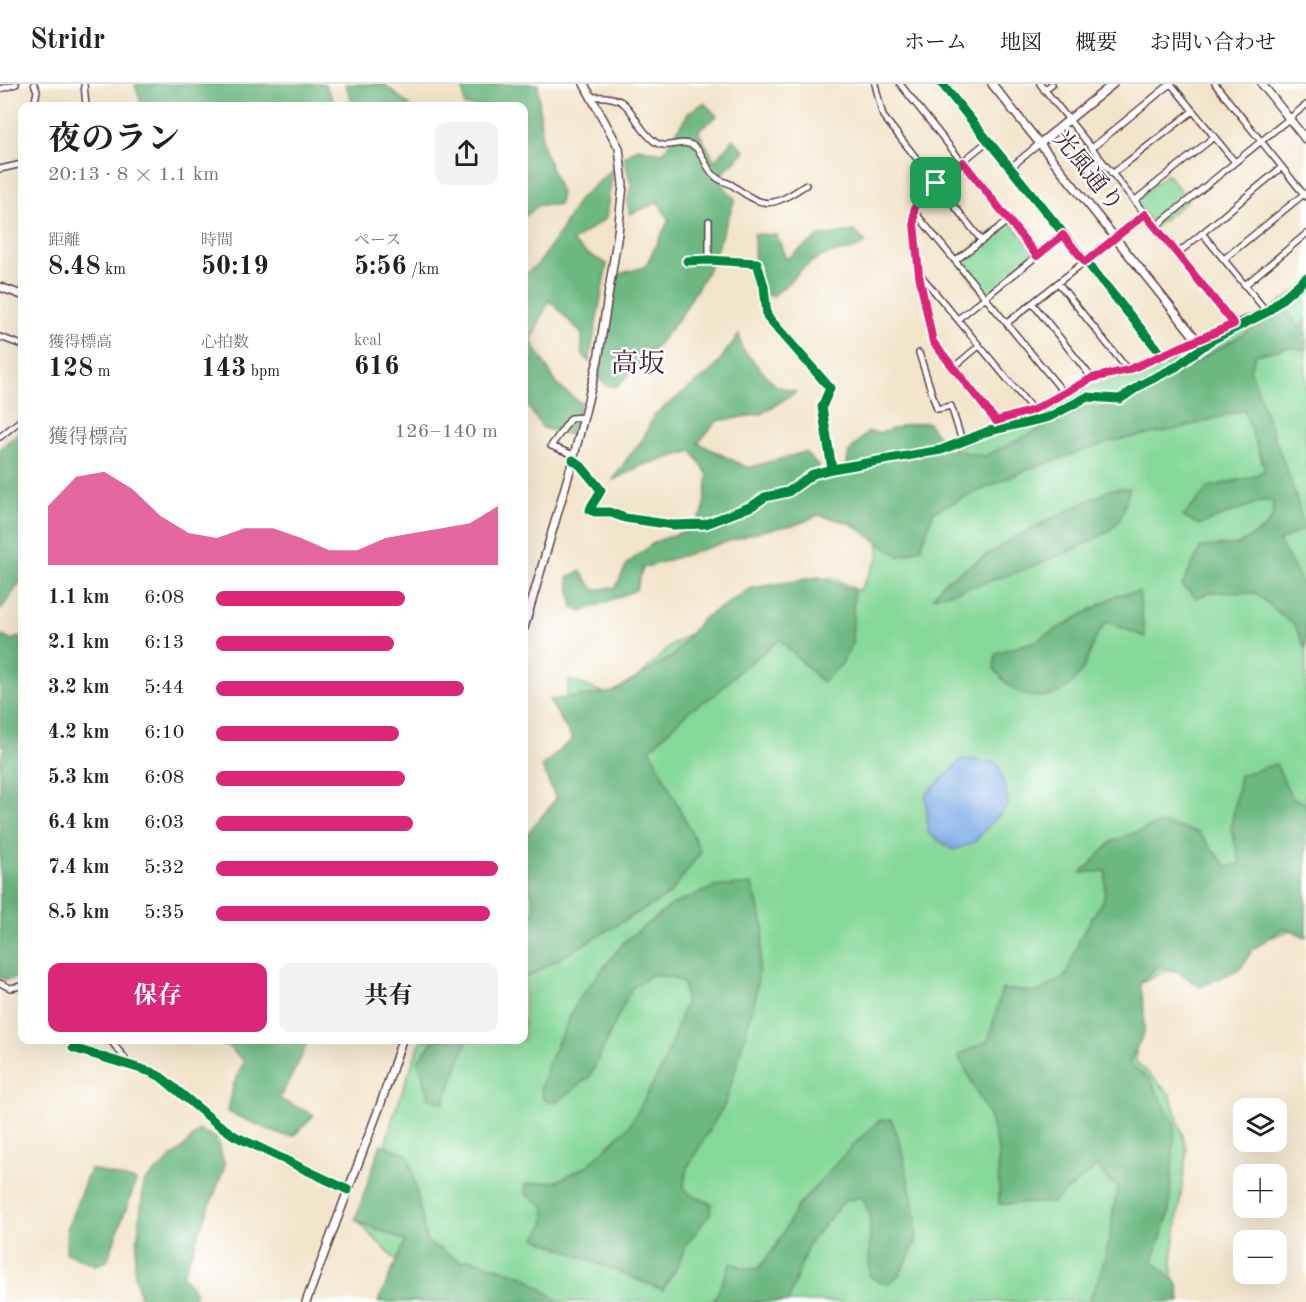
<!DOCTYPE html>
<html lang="ja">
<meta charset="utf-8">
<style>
body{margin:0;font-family:"Old Standard TT","Noto Serif JP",serif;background:#f2f2f2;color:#202124;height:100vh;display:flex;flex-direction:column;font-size:22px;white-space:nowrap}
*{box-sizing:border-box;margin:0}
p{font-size:20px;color:#757577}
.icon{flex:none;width:33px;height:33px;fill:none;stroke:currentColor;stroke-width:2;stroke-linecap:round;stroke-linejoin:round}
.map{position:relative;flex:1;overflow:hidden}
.details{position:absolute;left:18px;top:18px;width:510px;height:942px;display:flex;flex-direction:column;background:#fff;border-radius:12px;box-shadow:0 6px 24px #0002}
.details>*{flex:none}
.controls{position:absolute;left:1233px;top:1014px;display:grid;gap:12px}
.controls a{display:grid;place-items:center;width:54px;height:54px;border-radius:12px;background:#fff;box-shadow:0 6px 24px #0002;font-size:30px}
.pin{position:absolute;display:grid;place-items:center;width:51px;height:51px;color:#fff;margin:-26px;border-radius:12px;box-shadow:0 3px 9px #0006}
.round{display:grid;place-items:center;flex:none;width:63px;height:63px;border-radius:12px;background:#f2f2f2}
.head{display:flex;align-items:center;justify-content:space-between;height:102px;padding:0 30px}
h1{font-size:33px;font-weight:700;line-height:45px}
.stats{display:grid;grid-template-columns:repeat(3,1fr);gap:9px;height:102px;padding:6px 30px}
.stats div{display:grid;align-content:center}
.stats b{font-size:26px;font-weight:700}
.stats small{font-size:16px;font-weight:400}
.stats p{font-size:16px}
.chart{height:168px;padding:12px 30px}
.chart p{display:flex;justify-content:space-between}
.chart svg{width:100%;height:108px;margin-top:6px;fill:#db2777;opacity:.7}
.cta{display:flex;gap:12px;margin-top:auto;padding:12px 30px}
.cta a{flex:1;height:69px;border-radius:12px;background:#db2777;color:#fff;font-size:24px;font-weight:700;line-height:69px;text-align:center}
.cta a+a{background:#f2f2f2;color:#202124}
ul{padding:0 30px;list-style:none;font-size:20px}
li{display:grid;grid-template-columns:96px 72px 1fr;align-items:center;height:45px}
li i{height:15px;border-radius:8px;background:#db2777}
header{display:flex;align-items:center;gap:36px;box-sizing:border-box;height:84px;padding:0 30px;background:#fff;border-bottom:2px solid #e0e0e0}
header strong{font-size:28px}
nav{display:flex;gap:33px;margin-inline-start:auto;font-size:21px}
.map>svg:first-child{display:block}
.green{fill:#86d898;stroke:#687c62;stroke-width:1.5}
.forest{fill:#6cb880;stroke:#5b6c56;stroke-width:1.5}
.water{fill:#7aaae5;stroke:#626488;stroke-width:1.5}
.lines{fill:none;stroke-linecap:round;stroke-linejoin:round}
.minor-casing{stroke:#633d43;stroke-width:8}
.tertiary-casing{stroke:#633d43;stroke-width:10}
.minor{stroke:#fff;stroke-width:5}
.tertiary{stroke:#fff;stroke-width:7}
.cycleway-casing{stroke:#fff;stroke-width:13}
.cycleway{stroke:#00873e;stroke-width:9}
.route-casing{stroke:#fff;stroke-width:12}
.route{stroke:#db2777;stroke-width:8}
.labels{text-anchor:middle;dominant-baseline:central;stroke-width:5;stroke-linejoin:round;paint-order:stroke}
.street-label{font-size:24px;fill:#4a1f2b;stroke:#fff}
.quarter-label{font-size:27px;fill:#4a1f2b;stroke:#fff}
</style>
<header>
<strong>Stridr</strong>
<nav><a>ホーム</a><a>地図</a><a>概要</a><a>お問い合わせ</a></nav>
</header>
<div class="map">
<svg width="1306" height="1218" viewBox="0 0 1306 1218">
<rect width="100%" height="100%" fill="#fff"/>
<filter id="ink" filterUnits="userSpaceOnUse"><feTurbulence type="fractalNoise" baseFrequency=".0167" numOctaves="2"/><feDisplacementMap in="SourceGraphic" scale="12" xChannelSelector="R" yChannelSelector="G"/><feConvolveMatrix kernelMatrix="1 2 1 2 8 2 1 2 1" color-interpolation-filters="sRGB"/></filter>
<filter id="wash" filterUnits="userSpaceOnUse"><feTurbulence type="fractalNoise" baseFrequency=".008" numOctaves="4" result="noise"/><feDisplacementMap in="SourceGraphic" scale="24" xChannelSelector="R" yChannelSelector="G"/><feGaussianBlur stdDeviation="1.35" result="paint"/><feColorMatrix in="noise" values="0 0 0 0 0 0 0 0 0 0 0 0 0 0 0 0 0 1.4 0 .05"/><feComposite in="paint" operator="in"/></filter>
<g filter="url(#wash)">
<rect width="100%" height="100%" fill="#f2e4c9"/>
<path class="green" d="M 1167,90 L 1188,116 L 1155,143 L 1134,117 Z
M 1009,136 L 1037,172 L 985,213 L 956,176 Z
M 1306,201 L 1306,840 L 1254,860 L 1210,881 L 1161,889 L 1134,903 L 1136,978 L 1170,1010 L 1187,1066 L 1172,1176 L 1175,1218 L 387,1218 L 401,1182 L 359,1138 L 373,1109 L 392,1036 L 421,956 L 524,956 L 524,788 L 540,789 L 589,675 L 562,638 L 570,596 L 618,614 L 670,562 L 757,508 L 832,493 L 859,507 L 878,475 L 886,385 L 987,352 L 1090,303 L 1161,282 L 1237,246 Z"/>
<path class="forest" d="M 135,0 L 325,0 L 336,22 L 142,22 Z
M 345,0 L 384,0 L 410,22 L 354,22 Z
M 462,0 L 538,0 L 542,61 L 561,109 L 559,121 L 539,121 L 524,133 L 524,22 L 465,22 Z
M 704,19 L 717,32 L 698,47 L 715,77 L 733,55 L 745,67 L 717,94 L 735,115 L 710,183 L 680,233 L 654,265 L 617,302 L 608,302 L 597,293 L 619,190 L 645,183 L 669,136 L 658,118 L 630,130 L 627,119 L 631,101 L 624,73 L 638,64 L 663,69 L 689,28 Z
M 613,85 L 606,134 L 572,158 L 588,170 L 607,180 L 589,278 L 582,269 L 582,250 L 549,216 L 531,257 L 558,302 L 581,319 L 571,351 L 543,344 L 524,317 L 524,191 L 539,179 L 560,148 L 579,115 Z
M 854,147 L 866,158 C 850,170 843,165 826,171 C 805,177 790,199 773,212 L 758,210 L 755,193 L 754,150 L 777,151 L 786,175 L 820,152 Z
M 1285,226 L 1300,243 L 1306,236 L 1306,266 L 1290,263 L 1255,271 L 1250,286 L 1296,412 L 1304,445 L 1279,457 L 1306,506 L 1306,566 L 1295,542 L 1255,509 L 1211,508 L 1196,514 L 1182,501 L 1201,463 L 1238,461 L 1265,444 L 1273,432 L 1273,417 L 1261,417 L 1199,441 L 1183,433 L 1209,403 L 1255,392 L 1265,385 L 1244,326 L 1178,345 L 1112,357 L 1026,386 L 934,427 L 921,464 L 900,473 L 850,439 L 818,431 L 798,440 L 761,447 L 643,484 L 636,506 L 581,528 L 573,524 L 568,494 L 580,487 L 594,506 L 616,503 L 627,480 L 655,458 L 688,446 L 703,429 L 708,391 L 692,367 L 643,381 L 613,396 L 627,375 L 643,355 L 654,331 L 713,286 L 739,250 L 742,265 L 776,302 L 796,308 L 761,330 L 717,337 L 698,359 L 748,384 L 805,368 L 827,392 L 846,387 L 849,368 L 868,348 L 881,349 L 904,341 L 927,338 L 942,357 L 955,366 L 985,372 L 1084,324 L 1120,322 Z
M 22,345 L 22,496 L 0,527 L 0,365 Z
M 1130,404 C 1126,414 1124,430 1117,439 C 1095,465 969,506 933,513 L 944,498 L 1015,453 L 1112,405 Z
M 819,493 L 854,507 L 852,560 L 841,581 L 822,598 L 780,556 L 739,587 L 715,611 L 691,625 L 650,665 L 701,768 L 669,811 L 524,895 L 524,840 L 535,825 L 524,773 L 524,754 L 556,715 L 542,682 L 573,655 L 549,616 L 613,608 L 672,573 L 701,536 L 752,504 Z
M 1139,508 L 1145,553 L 1107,538 C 1093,552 1093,566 1084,583 C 1070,609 1041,623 1014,605 C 1006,601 1000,591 994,585 L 996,569 L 1036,557 L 1117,511 Z
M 0,551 L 11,556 L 22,552 L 22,812 L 20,826 L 22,831 L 22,900 L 16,894 L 7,896 L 0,894 L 0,681 L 4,662 L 0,660 Z
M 1276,680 L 1292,714 L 1306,719 L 1306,853 L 1284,843 L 1252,866 L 1240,885 L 1200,903 L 1177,887 L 1158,882 L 1140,899 L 1144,924 L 1144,949 L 1129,979 L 1150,996 L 1175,1040 L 1169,1129 L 1153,1177 L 1178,1200 L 1180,1218 L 1088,1218 C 1099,1196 1107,1170 1111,1145 C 1113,1131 1113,1117 1119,1103 L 1107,1096 L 1098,1082 L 1052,1119 L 999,1120 L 998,1066 L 990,1034 L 958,971 L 988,957 L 1002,905 L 1038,908 L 1066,892 L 1080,854 L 1104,814 L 1106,787 L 1081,789 L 1113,757 L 1161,739 L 1198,748 L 1227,783 L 1240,780 L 1231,743 L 1240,691 Z
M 752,800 L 764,843 L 755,916 L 726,1018 L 687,1084 L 684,1102 L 689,1110 L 712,1120 L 710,1130 L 686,1161 L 678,1181 L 663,1206 L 535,1154 C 545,1143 547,1136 544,1122 L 526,1110 L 524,1101 L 557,1097 L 587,1082 L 629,1042 L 664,980 L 685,920 L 684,900 L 673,893 L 651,891 L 631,905 L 590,992 L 560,1016 L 549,1019 L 543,1015 L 541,1003 L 549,977 L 578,916 L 625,857 L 672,821 L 714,803 Z
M 220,956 L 307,956 L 301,974 L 279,1015 L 314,1031 L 293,1052 L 281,1051 L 228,1028 L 233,1002 L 244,977 Z
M 434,956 L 467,956 L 444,1019 L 429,1014 L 418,976 Z
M 891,1035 L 900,1058 L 915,1127 L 916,1158 L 900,1190 L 889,1199 L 878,1198 L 869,1191 L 870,1131 L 862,1113 L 844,1117 L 808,1161 L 788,1218 L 713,1218 L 731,1179 L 744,1184 L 758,1185 L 776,1162 L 797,1123 L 852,1062 L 880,1036 Z
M 199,1046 L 216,1054 L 225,1082 L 183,1191 L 196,1208 L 192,1218 L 141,1218 L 134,1186 L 144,1098 L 184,1063 Z
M 381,1060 L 409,1071 L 427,1158 L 460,1177 L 470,1175 L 524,1192 L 560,1218 L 378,1218 L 405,1157 L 355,1136 Z
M 90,1085 L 136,1097 L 107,1177 L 96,1181 L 66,1169 L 67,1145 Z"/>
<path class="water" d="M 962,675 L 998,679 L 1009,720 L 973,759 L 953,766 L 928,749 L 926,711 Z"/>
</g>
<g filter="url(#ink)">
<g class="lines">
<defs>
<path id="minor" d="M 84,0 L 86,22
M 875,0 L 883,32 L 982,157
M 900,0 L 1037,172
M 942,0 L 1163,272
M 1040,0 L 1234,240
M 1171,0 L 1235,78
M 1215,0 L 1306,113
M 0,5 L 16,0
M 1044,6 L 1052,0
M 592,13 C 637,9 628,38 655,58 C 668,67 682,53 695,63 C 704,70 706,86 716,93 C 720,97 727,98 732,101 C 766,126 772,123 806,101
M 34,22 L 37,7 L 34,0
M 1092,64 L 1170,0
M 1010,84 L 1039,60
M 0,85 L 22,80
M 926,87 L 914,127 L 914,139 L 919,191 L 933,258 L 996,337 L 1033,326 L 1092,294 L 1128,286 L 1234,240 L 1257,231
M 1112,90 L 1193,27
M 936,99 L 988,57
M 1134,117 L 1214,53
M 914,127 L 1064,309
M 709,137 L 709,176
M 1155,143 L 1306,21
M 1202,149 L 1267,228
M 1177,170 L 1282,83
M 1224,175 L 1304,110
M 956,176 L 1009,136
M 687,177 L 709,176 L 757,179 L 764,202 L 767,232 L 830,304 L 822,323 L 832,385
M 919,189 L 1033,326
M 1059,200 L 1128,286
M 1245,201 L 1306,150
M 1033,220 L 1092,294
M 958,235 L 1063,151
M 1007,239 L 1145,130
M 0,253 L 22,261
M 919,269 L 937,325 L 951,322 L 962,357
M 954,283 L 979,262
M 0,353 L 22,335
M 574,371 L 551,362 L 571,334 L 584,333
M 573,376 L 581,382 L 601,406 C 598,414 592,418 590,426 L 595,428 L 609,428 L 625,434 L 673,441 L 706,440 L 752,422 L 765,413 L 788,408 L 813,390 L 832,385 L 941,366 L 989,347 L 1049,333 L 1087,313 L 1120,315 L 1142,300 L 1176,283 L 1210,257 L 1267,228 L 1306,194
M 0,899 L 10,904 L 22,902
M 73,964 L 125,980 L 125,974 L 110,956"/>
<path id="tertiary" d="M 992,0 L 1197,256
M 1262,0 L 1306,56
M 1039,60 L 1113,0
M 0,203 L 22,211
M 524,544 L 573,376 L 598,276 L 618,149 L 623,101 L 619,64 L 584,0
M 125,980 L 161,993 L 215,1038 L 235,1052 L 348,1106
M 306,1218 L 381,1019 L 402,956"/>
</defs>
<use href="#minor" class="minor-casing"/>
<use href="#tertiary" class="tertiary-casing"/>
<use href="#minor" class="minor"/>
<use href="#tertiary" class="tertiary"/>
<defs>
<path id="cycleway" d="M 942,0 L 1163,272
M 687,177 L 709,176 L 757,179 L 764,202 L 767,232 L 830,304 L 822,323 L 832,385
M 573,376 L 581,382 L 601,406 C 598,414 592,418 590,426 L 595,428 L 609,428 L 625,434 L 673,441 L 706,440 L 752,422 L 765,413 L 788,408 L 813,390 L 832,385 L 941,366 L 989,347 L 1049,333 L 1087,313 L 1120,315 L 1142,300 L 1176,283 L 1210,257 L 1267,228 L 1306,194
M 73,964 L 151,988 L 161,993 L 215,1038 L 235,1052 L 348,1106"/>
</defs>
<use href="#cycleway" class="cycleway-casing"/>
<use href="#cycleway" class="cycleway"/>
</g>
</g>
<g class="lines" filter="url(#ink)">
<defs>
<path id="route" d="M 963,78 L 1037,172 L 1063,151 L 1085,178 L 1145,130 L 1234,240 L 1128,286 L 1092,294 L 1033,326 L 996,337 L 933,258 L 919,191 L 914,139 L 914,127 L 926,87 L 936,99 Z"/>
</defs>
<use href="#route" class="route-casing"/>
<use href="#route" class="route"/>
</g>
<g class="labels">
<g class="street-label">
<text transform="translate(1087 88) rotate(51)">光風通り</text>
</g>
<g class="quarter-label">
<text x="638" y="280">高坂</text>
</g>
</g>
</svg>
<div class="controls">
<a><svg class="icon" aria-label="layers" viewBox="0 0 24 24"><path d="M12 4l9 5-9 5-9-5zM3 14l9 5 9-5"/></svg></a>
<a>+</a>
<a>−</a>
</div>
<div class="pin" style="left:936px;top:99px;background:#1e9e55"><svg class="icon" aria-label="arrive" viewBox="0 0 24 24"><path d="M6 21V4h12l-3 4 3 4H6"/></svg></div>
<section class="details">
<div class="head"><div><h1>夜のラン</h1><p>20:13 · 8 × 1.1 km</p></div><a class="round"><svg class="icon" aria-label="share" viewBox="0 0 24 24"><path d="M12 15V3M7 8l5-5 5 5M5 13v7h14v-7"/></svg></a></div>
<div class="stats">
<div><p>距離</p><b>8.48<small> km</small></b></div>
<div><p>時間</p><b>50:19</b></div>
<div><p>ペース</p><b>5:56<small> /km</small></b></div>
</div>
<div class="stats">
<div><p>獲得標高</p><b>128<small> m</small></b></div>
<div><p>心拍数</p><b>143<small> bpm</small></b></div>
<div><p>kcal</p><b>616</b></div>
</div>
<div class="chart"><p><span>獲得標高</span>126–140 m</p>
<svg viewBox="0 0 160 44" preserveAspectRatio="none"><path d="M0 44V20L10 8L20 6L30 13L40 24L50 31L60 33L70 29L80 29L90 33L100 38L110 38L120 33L130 31L140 29L150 27L160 20V44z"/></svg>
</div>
<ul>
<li><b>1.1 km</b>6:08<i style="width:67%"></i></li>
<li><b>2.1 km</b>6:13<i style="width:63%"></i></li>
<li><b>3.2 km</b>5:44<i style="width:88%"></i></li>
<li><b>4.2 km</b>6:10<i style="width:65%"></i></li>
<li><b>5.3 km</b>6:08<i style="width:67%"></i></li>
<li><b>6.4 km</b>6:03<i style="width:70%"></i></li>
<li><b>7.4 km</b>5:32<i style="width:100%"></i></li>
<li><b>8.5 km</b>5:35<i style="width:97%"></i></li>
</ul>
<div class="cta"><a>保存</a><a>共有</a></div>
</section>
</div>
